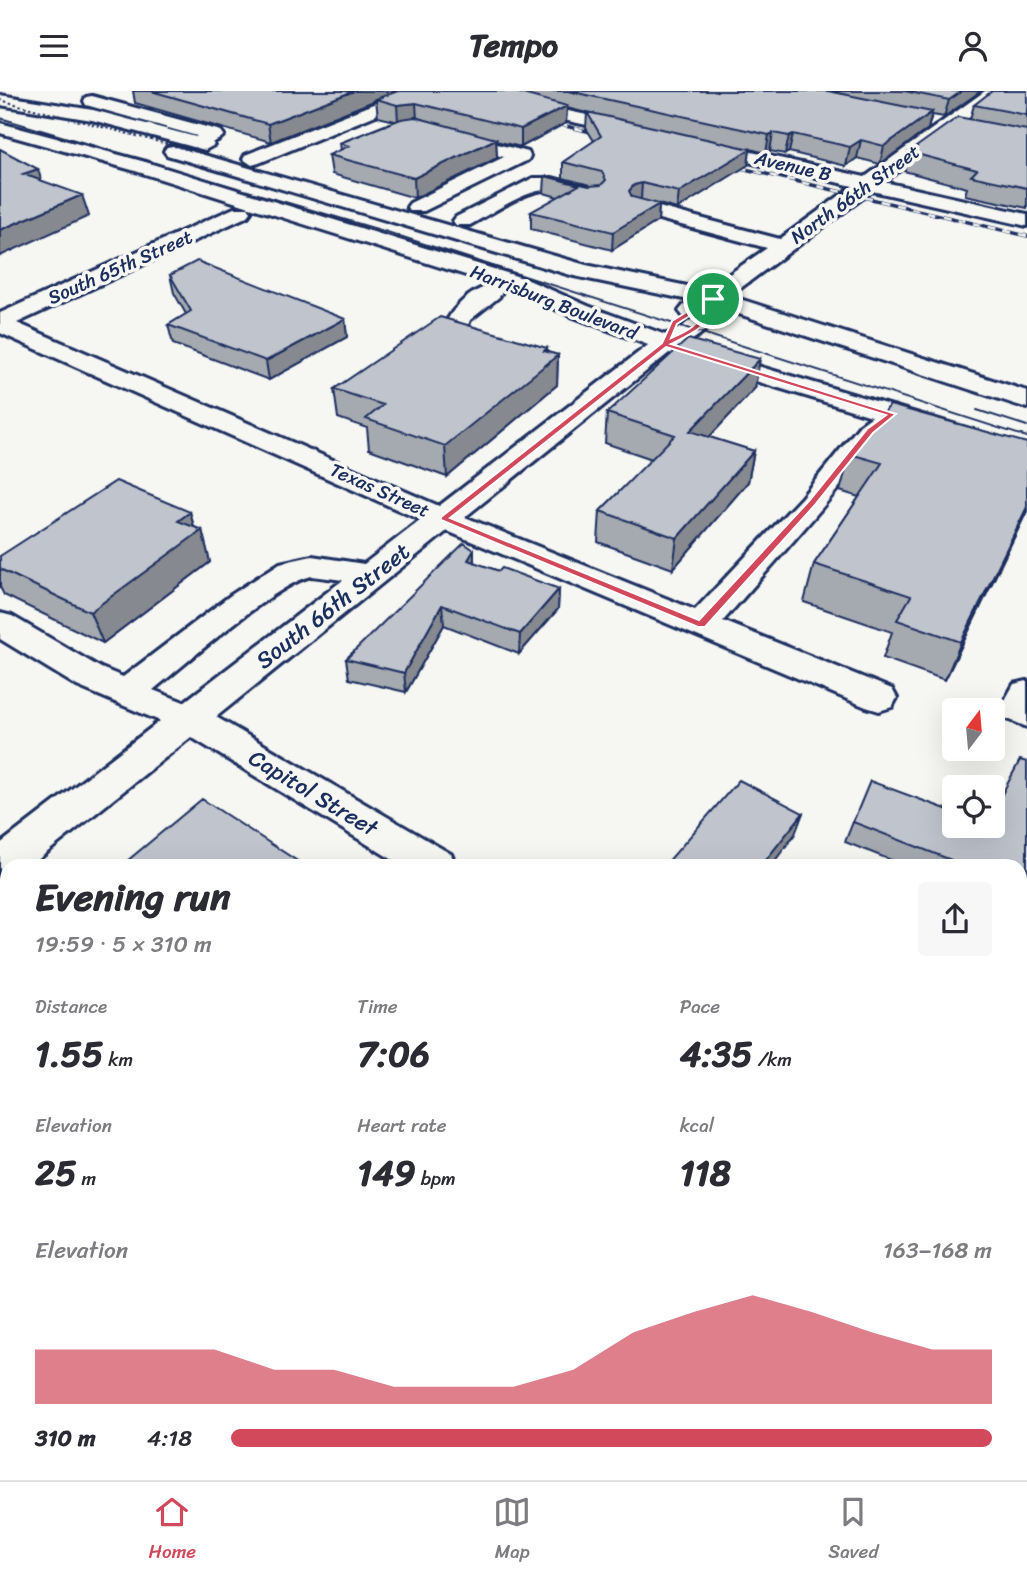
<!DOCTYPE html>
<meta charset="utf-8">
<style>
body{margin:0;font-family:Sriracha,sans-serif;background:#f7f7f7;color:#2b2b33;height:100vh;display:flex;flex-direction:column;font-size:26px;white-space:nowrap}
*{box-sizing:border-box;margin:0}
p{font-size:23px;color:#7c7c81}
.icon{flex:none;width:38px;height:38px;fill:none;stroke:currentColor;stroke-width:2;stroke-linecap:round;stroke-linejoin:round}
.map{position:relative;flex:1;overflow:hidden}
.drawer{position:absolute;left:0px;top:768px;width:1027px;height:621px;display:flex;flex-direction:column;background:#fff;border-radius:21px 21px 0 0;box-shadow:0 7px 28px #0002}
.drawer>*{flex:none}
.needle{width:46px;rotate:16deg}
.controls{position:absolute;left:942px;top:607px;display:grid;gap:14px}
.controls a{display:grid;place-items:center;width:63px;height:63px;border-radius:7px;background:#fff;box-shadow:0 7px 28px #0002;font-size:35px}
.pin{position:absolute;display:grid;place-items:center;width:60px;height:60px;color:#fff;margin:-30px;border:4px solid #fff;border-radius:50%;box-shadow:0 2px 7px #0007}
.round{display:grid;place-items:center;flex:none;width:74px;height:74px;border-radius:7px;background:#f7f7f7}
.head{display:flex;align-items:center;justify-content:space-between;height:119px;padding:0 35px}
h1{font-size:38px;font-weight:700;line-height:52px}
.stats{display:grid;grid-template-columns:repeat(3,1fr);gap:10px;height:119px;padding:7px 35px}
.stats div{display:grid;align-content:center}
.stats b{font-size:35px;font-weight:700}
.stats small{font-size:19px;font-weight:400}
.stats p{font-size:19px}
.chart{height:196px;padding:14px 35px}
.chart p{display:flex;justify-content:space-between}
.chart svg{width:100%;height:126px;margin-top:7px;fill:#d1495b;opacity:.7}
ul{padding:0 35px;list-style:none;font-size:23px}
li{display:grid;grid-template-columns:112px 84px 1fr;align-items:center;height:52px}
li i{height:18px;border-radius:9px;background:#d1495b}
header{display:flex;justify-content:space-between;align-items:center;height:91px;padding:0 35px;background:#fff;font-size:32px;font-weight:700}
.dock{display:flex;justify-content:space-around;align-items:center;height:98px;border-top:2px solid #e1e1e2;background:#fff;font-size:19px;color:#7c7c81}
.dock a{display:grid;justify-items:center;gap:4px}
.dock .active{color:#d1495b}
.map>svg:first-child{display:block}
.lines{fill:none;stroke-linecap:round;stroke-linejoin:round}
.minor-casing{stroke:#1b2f5e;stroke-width:6}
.major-casing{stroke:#1b2f5e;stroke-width:6}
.minor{fill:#f6f6f2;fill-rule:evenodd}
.major{fill:#f6f6f2;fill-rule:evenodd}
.tram{stroke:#1b2f5e;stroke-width:2}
.rail-casing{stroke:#1b2f5e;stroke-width:3.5}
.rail{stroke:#f6f6f2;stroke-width:2.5;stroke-dasharray:8;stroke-linecap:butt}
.path-bridge{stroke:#1b2f5e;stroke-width:2;stroke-dasharray:2.5 2.5;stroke-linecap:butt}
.wall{fill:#a5a9b0;stroke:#1b2f5e;stroke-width:2}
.shaded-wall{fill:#868990;stroke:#1b2f5e;stroke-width:2}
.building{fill:#c0c4cd;stroke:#1b2f5e;stroke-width:2}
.route{fill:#d1495b;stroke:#fff;stroke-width:2;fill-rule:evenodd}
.labels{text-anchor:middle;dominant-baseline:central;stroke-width:7;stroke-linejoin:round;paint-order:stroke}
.far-street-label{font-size:19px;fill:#1b2f5e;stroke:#f6f6f2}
.street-label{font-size:23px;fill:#1b2f5e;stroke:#f6f6f2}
</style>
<header><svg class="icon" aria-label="menu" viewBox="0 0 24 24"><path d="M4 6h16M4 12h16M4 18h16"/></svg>Tempo<svg class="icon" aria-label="person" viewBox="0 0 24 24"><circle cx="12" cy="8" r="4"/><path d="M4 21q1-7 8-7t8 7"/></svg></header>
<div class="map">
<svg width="1027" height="1389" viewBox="0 0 1027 1389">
<rect width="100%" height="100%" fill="#f6f6f2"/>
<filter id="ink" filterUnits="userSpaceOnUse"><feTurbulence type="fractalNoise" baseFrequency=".0143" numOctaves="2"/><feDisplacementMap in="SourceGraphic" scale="14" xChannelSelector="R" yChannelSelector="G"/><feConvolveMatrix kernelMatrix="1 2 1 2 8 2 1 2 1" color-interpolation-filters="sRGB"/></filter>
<g filter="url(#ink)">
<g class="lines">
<defs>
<path id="minor" d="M 406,0 L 429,0 L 427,3 L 259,72 L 252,74 L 243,68 L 245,64 Z
M 469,0 L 495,0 L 549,16 L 644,36 L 647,40 L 638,45 L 540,24 L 471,3 Z
M 985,0 L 1004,0 L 884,91 L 1027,123 L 1027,135 L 872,100 L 723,210 C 713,237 699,247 674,258 L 465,426 L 695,519 L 802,406 L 860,334 L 875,323 L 884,321 L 893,323 L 897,329 C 889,341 877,349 868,361 C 822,419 772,474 723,530 L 892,598 L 897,607 L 892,616 L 879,620 L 866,616 L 447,440 L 216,626 L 451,763 L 456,775 L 403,775 L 191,646 L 30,775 L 7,775 L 7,790 L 0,793 L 0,753 L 160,630 L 77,595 L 0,548 L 0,522 L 12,525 L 101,577 L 123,586 L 231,504 L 280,472 L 312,465 L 364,473 L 421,429 L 0,242 L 0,222 L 234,117 L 248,117 L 251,121 L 248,125 L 17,232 L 439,415 L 656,248 L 682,236 L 693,227 L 683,225 L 679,220 L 683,215 L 767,157 L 633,121 L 630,117 L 633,113 L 640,111 L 780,148 L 853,95 L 691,58 L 688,54 L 691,50 L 697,49 L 865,86 ZM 312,485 L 343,489 L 184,611 L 153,599 C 187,572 276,492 312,485 Z
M 92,5 L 221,40 L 224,44 C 217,52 200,57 190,55 L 187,51 L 197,45 L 86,14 L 84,10 L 86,6 Z
M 446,40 L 528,61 L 530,65 L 528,69 L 424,120 L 410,120 L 407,116 L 410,112 L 504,66 L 440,49 L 437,45 Z
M 533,87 L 552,87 L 600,100 L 603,104 L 600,108 C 584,112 567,101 551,99 C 529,96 491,123 470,134 L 456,134 L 453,130 L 456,126 Z
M 491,194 L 499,196 L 502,201 L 499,206 L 470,229 L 462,250 L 453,252 L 444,250 L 441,245 C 446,222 468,200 491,194 Z
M 1027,590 L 1027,636 L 1005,627 L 1000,618 L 1014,593 Z
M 1020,1100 L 1027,1103 L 1027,1156 L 1020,1153 Z"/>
<path id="major" d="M 0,4 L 93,19 L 211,50 L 214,54 L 205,59 L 92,29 L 0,14 Z
M 0,32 L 146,71 L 526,188 L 588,215 L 714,262 L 1027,355 L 1027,372 L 696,272 L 571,225 L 510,198 L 132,79 L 0,42 Z
M 173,55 L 586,174 L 721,202 L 1027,300 L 1027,317 L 708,213 L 574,185 L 167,64 L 164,60 L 167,56 Z"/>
</defs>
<use href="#minor" class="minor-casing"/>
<use href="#major" class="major-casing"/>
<use href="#minor" class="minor"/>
<use href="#major" class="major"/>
<path class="tram" d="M 0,27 L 387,141 L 1027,346
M 977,319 L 1027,335"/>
<defs>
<path id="rail" d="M 544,30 L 608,45
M 724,73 L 1027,145"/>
</defs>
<use href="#rail" class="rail-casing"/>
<use href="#rail" class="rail"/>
<path class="path-bridge" d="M 0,9 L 231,70"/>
</g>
<path class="wall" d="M 133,0 L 981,0 L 944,26 L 932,24 L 928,38 L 880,73 L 857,67 L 846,75 L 789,61 L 785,63 L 770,60 L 766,62 L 750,58 L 748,74 L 677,118 L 659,113 L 658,130 L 612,159 L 531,138 L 531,121 L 558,106 L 544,102 L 545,85 L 590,94 L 563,87 L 563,71 L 594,50 L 586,37 L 587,22 L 567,17 L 566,32 L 521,56 L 496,50 L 497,67 L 415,107 L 332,83 L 329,64 L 341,59 L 340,52 L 395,30 L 378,26 L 376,9 L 271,51 L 135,12 Z
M 1027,0 L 1027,117 L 965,104 L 967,97 L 904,80 L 909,61 L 970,28 L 974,14 Z
M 170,184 L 345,228 L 347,246 L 269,289 L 173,253 L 168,234 L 186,223 L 174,202 Z
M 547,261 L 558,264 L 557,294 L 447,386 L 369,358 L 367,337 L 338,327 L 334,298 Z
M 755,297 L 709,346 L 754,360 L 748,391 L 673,478 L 598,451 L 600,420 L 652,368 L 605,352 L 607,322 Z
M 1027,352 L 1027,420 L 945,589 L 883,567 L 892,541 L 804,511 L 814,473 L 859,406 L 840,400 L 850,363 Z
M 190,421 L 194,436 L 202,439 L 210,471 L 103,552 L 4,504 L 0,496 L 0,465 Z
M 474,459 L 474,472 L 499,480 L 559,498 L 558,518 L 519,563 L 444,534 L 406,601 L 349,588 L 346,568 Z
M 1027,671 L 1027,829 L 1026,831 L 1020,829 L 1020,775 L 906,775 L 845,751 L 853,731 L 992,735 Z
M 7,869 L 7,1006 L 0,1000 L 0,875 Z"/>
<path class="shaded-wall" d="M 354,0 L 399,0 L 271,51 L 268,33 Z
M 962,0 L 981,0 L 944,26 L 949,9 Z
M 416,12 L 417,29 L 398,31 L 397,14 Z
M 567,15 L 566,32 L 521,56 L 521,38 Z
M 932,21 L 928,38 L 880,73 L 884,55 Z
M 773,42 L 770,60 L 766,62 L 769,44 Z
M 793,43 L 789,61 L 785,63 L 789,45 Z
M 496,48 L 497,67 L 415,107 L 414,87 Z
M 861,49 L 857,67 L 846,75 L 850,56 Z
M 750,58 L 748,74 L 677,118 L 679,101 Z
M 38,78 L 44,99 L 23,83 Z
M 642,92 L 641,108 L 632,110 L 629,100 L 634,94 Z
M 82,104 L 89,125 L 0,165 L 0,139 Z
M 659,113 L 658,130 L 612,159 L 613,141 Z
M 345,228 L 347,246 L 269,289 L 266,270 Z
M 547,257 L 547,274 L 558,264 L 557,294 L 447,386 L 445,355 Z
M 760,268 L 755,297 L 686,371 L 690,340 Z
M 754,360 L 748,391 L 673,478 L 677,447 Z
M 1027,416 L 1027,420 L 945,589 L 961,551 Z
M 190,421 L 196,444 L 202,439 L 210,471 L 103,552 L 90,521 L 178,430 Z
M 474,459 L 474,478 L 468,469 Z
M 559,498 L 558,518 L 519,563 L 520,543 Z
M 442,514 L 444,534 L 406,601 L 404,582 Z
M 803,722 L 795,743 L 771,775 L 761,775 Z"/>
<path class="building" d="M 151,0 L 354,0 L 268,33 Z
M 398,0 L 512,0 L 567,15 L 521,38 L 416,12 L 397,14 L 376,8 Z
M 568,0 L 828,0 L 932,21 L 884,55 L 861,49 L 850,56 L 793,43 L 789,45 L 773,42 L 769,44 Z
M 904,0 L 962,0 L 949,9 Z
M 992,0 L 1027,0 L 1027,24 L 974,14 Z
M 587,21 L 750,58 L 679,101 L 642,92 L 634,94 L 629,100 L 632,106 L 659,113 L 613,141 L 531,121 L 579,94 L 545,85 L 589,95 L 601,94 L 606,89 L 602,81 L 563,71 L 601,45 Z
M 415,26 L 496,48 L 414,87 L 329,64 L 349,55 L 340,52 L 401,28 Z
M 958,26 L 1027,39 L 1027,97 L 971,85 L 977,79 L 909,61 Z
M 0,58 L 38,78 L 23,83 L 82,104 L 0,139 Z
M 197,170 L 345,228 L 266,270 L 168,234 L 191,220 L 170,184 Z
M 440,226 L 547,257 L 544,260 L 558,264 L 445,355 L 366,328 L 383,314 L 334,298 Z
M 688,248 L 760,268 L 690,340 L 754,360 L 677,447 L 600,420 L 675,344 L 607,322 Z
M 890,314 L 1027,352 L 1027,416 L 961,551 L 897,529 L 911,505 L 814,473 L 882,372 L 850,363 Z
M 116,390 L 190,421 L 178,430 L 202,439 L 90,521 L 0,478 L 0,465 Z
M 464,452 L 474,459 L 468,469 L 499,480 L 502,477 L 559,498 L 520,543 L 442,514 L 404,582 L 346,568 Z
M 1020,669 L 1027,671 L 1027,807 L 1020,804 L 1020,775 L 952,775 L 954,770 L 853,731 L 870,690 L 954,721 L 954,735 L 992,735 L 992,722 Z
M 739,689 L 803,722 L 761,775 L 669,775 L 666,773 Z
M 202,708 L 305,775 L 121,775 Z
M 7,869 L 7,998 L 0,992 L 0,875 Z
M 420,1382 L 921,1382 L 930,1389 L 416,1389 Z"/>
</g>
<path class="route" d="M 711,206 L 717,208 C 705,237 700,239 671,253 L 896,323 L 873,342 L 815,414 L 705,536 L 698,536 L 441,429 L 441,426 L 662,252 L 672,230 ZM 707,214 C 699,234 690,239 671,247 L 677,233 ZM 666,256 L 886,324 L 867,338 L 809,410 L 699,529 L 450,427 Z"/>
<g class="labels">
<g class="far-street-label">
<text transform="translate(793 75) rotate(13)">Avenue B</text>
<text transform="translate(855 103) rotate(-36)">North 66th Street</text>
<text transform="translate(120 176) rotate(-24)">South 65th Street</text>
<text transform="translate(554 211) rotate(21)">Harrisburg Boulevard</text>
<text transform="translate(380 399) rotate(24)">Texas Street</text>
</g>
<g class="street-label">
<text transform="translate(333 515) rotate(-38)">South 66th Street</text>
<text transform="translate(313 702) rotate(31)">Capitol Street</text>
</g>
</g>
</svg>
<div class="controls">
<a><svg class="needle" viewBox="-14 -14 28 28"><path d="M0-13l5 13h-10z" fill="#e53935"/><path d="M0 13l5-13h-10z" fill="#7c7c81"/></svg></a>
<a><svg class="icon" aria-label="locate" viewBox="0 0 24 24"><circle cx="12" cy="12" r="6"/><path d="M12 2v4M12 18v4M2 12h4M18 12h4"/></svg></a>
</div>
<div class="pin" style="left:713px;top:208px;background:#1e9e55"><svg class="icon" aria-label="arrive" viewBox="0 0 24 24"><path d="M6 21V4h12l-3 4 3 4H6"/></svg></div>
<section class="drawer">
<div class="head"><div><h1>Evening run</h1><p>19:59 · 5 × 310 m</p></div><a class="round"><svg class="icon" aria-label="share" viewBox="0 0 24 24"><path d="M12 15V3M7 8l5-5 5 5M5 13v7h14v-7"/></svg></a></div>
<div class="stats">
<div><p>Distance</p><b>1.55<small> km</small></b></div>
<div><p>Time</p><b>7:06</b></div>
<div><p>Pace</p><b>4:35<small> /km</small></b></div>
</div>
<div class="stats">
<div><p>Elevation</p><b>25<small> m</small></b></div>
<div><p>Heart rate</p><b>149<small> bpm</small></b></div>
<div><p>kcal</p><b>118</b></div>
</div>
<div class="chart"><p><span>Elevation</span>163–168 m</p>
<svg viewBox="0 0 160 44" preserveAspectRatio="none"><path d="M0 44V25L10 25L20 25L30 25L40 32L50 32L60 38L70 38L80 38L90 32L100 19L110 12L120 6L130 12L140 19L150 25L160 25V44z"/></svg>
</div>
<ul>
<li><b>310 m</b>4:18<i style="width:100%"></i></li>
</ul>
</section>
</div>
<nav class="dock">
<a class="active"><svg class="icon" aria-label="home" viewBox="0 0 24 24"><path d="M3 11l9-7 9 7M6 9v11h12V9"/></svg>Home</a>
<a><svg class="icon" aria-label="map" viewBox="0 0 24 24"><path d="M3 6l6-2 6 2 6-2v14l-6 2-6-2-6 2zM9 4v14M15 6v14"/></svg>Map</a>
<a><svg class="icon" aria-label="saved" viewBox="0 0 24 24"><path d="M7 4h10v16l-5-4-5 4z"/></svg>Saved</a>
</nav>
